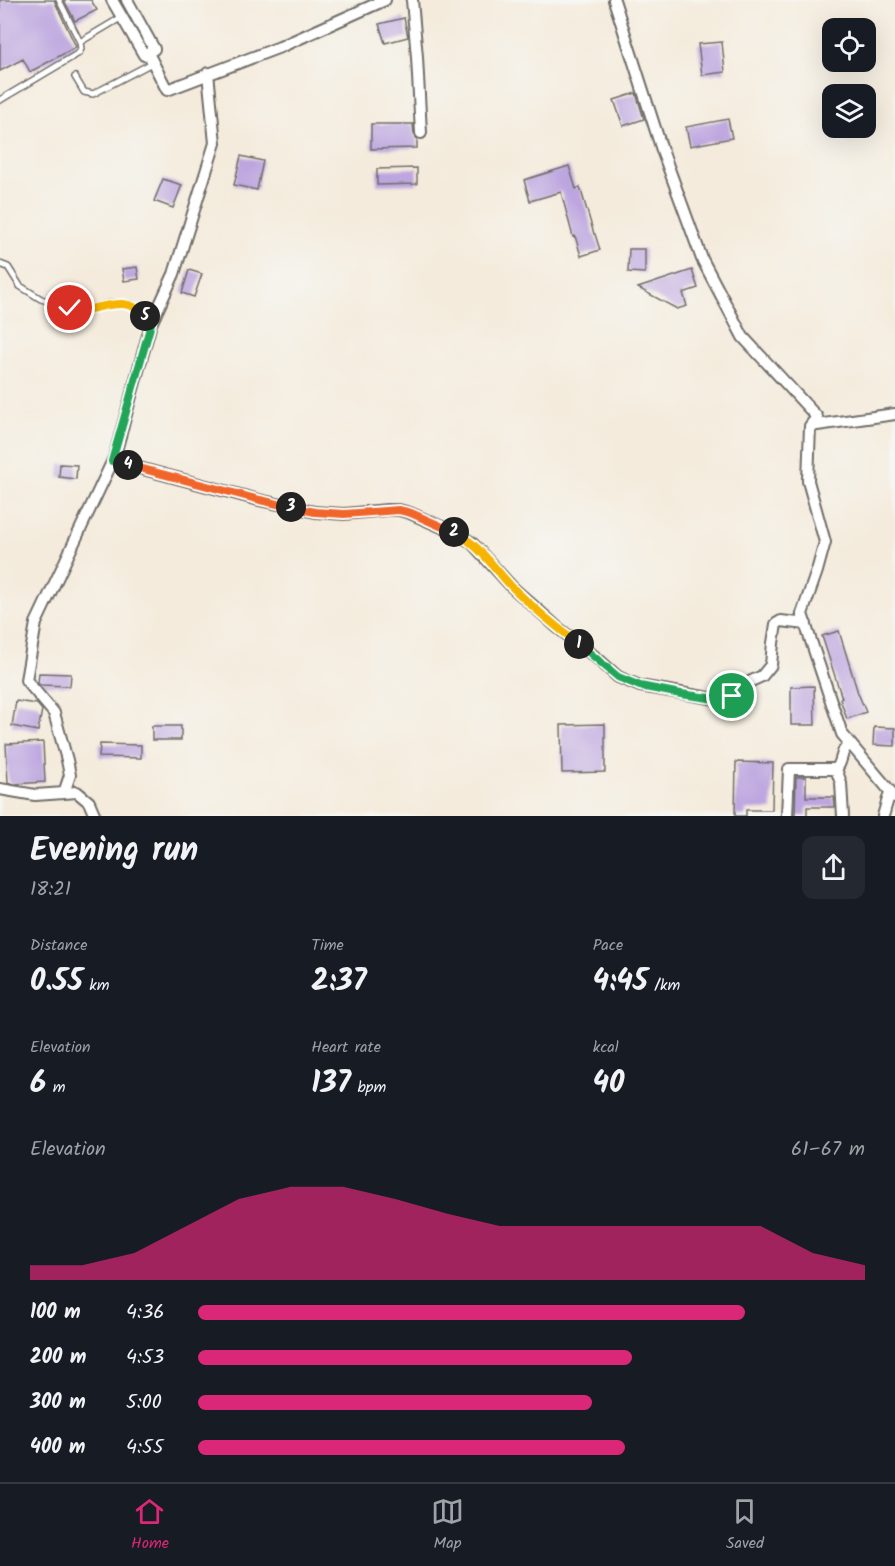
<!DOCTYPE html>
<meta charset="utf-8">
<style>
body{margin:0;font-family:Kalam,sans-serif;background:#242831;color:#f1f3f6;height:100vh;display:flex;flex-direction:column;font-size:22px;white-space:nowrap}
*{box-sizing:border-box;margin:0}
p{font-size:20px;color:#9ea1a6}
.icon{flex:none;width:33px;height:33px;fill:none;stroke:currentColor;stroke-width:2;stroke-linecap:round;stroke-linejoin:round}
.map{position:relative;height:816px;overflow:hidden}
.drawer{display:flex;flex-direction:column;background:#171b24;flex:1}
.drawer>*{flex:none}
.controls{position:absolute;left:822px;top:18px;display:grid;gap:12px}
.controls a{display:grid;place-items:center;width:54px;height:54px;border-radius:12px;background:#171b24;box-shadow:0 6px 24px #0002;font-size:30px}
.pin{position:absolute;display:grid;place-items:center;width:51px;height:51px;color:#fff;margin:-26px;border:3px solid #fff;border-radius:50%;box-shadow:0 2px 6px #0007}
.km{position:absolute;width:30px;height:30px;margin:-15px;border-radius:50%;background:#222;color:#fff;font-size:16px;line-height:30px;text-align:center}
.round{display:grid;place-items:center;flex:none;width:63px;height:63px;border-radius:12px;background:#242831}
.head{display:flex;align-items:center;justify-content:space-between;height:102px;padding:0 30px}
h1{font-size:33px;font-weight:600;line-height:45px}
.stats{display:grid;grid-template-columns:repeat(3,1fr);gap:9px;height:102px;padding:6px 30px}
.stats div{display:grid;align-content:center}
.stats b{font-size:30px;font-weight:600}
.stats small{font-size:16px;font-weight:400}
.stats p{font-size:16px}
.chart{height:168px;padding:12px 30px}
.chart p{display:flex;justify-content:space-between}
.chart svg{width:100%;height:108px;margin-top:6px;fill:#db2777;opacity:.7}
ul{padding:0 30px;list-style:none;font-size:20px}
li{display:grid;grid-template-columns:96px 72px 1fr;align-items:center;height:45px}
li i{height:15px;border-radius:8px;background:#db2777}
.tabs{display:flex;justify-content:space-around;align-items:center;height:84px;border-top:2px solid #363941;background:#171b24;font-size:16px;color:#9ea1a6}
.tabs a{display:grid;justify-items:center;gap:3px}
.tabs .active{color:#db2777}
.map>svg:first-child{display:block}
.building{fill:#bda6df}
.lines{fill:none;stroke-linecap:round;stroke-linejoin:round}
.service-casing{stroke:#716e69;stroke-width:8}
.minor-casing{stroke:#716e69;stroke-width:14}
.service{stroke:#fff;stroke-width:5}
.minor{stroke:#fff;stroke-width:10}
.split-1-casing{stroke:#fff;stroke-width:12}
.split-2-casing{stroke:#fff;stroke-width:12}
.split-3-casing{stroke:#fff;stroke-width:12}
.split-4-casing{stroke:#fff;stroke-width:12}
.split-5-casing{stroke:#fff;stroke-width:12}
.split-6-casing{stroke:#fff;stroke-width:12}
.split-1{stroke:#22a559;stroke-width:8}
.split-2{stroke:#f5b400;stroke-width:8}
.split-3{stroke:#f0652b;stroke-width:8}
.split-4{stroke:#f0652b;stroke-width:8}
.split-5{stroke:#22a559;stroke-width:8}
.split-6{stroke:#f5b400;stroke-width:8}
</style>
<div class="map">
<svg width="895" height="816" viewBox="0 0 895 816">
<rect width="100%" height="100%" fill="#f6f6f2"/>
<filter id="ink" filterUnits="userSpaceOnUse"><feTurbulence type="fractalNoise" baseFrequency=".0167" numOctaves="2"/><feDisplacementMap in="SourceGraphic" scale="12" xChannelSelector="R" yChannelSelector="G"/><feConvolveMatrix kernelMatrix="1 2 1 2 8 2 1 2 1" color-interpolation-filters="sRGB"/></filter>
<filter id="wash" filterUnits="userSpaceOnUse"><feTurbulence type="fractalNoise" baseFrequency=".008" numOctaves="4" result="noise"/><feDisplacementMap in="SourceGraphic" scale="24" xChannelSelector="R" yChannelSelector="G"/><feGaussianBlur stdDeviation="1.35" result="paint"/><feColorMatrix in="noise" values="0 0 0 0 0 0 0 0 0 0 0 0 0 0 0 0 0 1.4 0 .05"/><feComposite in="paint" operator="in"/></filter>
<g filter="url(#wash)">
<rect width="100%" height="100%" fill="#f4ebdc"/>
<g id="blocks">
<path class="building" d="M 0,0 L 54,0 L 76,47 L 30,72 L 23,59 L 0,71 Z
M 64,0 L 91,0 L 97,10 L 75,21 Z
M 404,18 L 408,37 L 385,43 L 379,24 Z
M 722,42 L 725,72 L 702,75 L 698,44 Z
M 636,93 L 644,119 L 623,126 L 614,100 Z
M 728,119 L 732,138 L 690,146 L 686,127 Z
M 371,124 L 413,124 L 414,134 L 417,139 L 417,148 L 371,149 Z
M 241,156 L 263,161 L 257,190 L 234,185 Z
M 569,166 L 576,189 L 580,187 L 594,234 L 595,234 L 600,250 L 581,256 L 575,236 L 573,237 L 561,192 L 530,201 L 524,180 Z
M 417,168 L 417,184 L 377,185 L 377,169 Z
M 163,179 L 182,185 L 173,208 L 154,201 Z
M 629,249 L 645,249 L 645,273 L 628,272 Z
M 137,267 L 139,279 L 124,281 L 122,269 Z
M 189,270 L 202,274 L 194,297 L 182,293 Z
M 692,270 L 698,288 L 683,293 L 687,306 L 677,309 L 638,288 Z
M 60,464 L 77,465 L 76,479 L 59,477 Z
M 839,631 L 858,693 L 866,712 L 847,719 L 840,699 L 842,698 L 822,636 Z
M 39,673 L 71,674 L 70,686 L 40,685 L 38,683 Z
M 814,686 L 815,725 L 791,725 L 791,687 Z
M 16,701 L 37,704 L 42,710 L 38,731 L 12,726 Z
M 605,724 L 605,772 L 562,773 L 561,725 Z
M 152,726 L 181,726 L 181,740 L 152,740 Z
M 874,727 L 895,728 L 895,746 L 873,745 Z
M 43,742 L 45,782 L 14,784 L 8,783 L 6,744 Z
M 100,744 L 141,745 L 141,758 L 99,757 Z
M 736,762 L 773,763 L 772,810 L 746,810 L 746,816 L 735,816 Z
M 796,777 L 806,777 L 806,797 L 834,797 L 835,807 L 807,807 L 807,816 L 795,816 Z"/>
</g>
</g>
<g filter="url(#ink)">
<use href="#blocks" fill-opacity="0" stroke="#716e69" stroke-width="1.5"/>
<g class="lines">
<defs>
<path id="service" d="M 80,42 L 122,17
M 75,77 L 84,92 L 93,94 L 152,63
M 0,100 L 79,53 L 81,49 L 80,42 L 59,0
M 0,264 L 8,267 L 20,286 L 41,299 L 70,308 L 87,309 L 111,303 L 131,304 L 140,310 L 150,323"/>
<path id="minor" d="M 112,0 L 144,55 L 154,49 L 127,0
M 412,0 L 417,57 L 421,133
M 614,0 L 662,150 L 702,259 L 743,337 L 817,417 L 810,426 L 808,481 L 825,542 L 817,571 L 802,614 L 842,734 L 895,797
M 148,53 L 167,90 L 280,47 L 385,0
M 810,426 L 895,414
M 113,461 L 259,500 L 315,512 L 344,514 L 387,510 L 399,510 L 410,513 L 460,535 L 472,543 L 512,587 L 557,627 L 598,659 L 618,677 L 640,686 L 716,699 L 732,696 L 747,683 L 762,676 L 771,665 L 773,643 L 776,624 L 781,621 L 806,624
M 836,769 L 841,783 L 843,816
M 0,789 L 35,795 L 64,793 L 70,775 L 67,760 L 54,713 L 26,680 L 36,623 L 114,458 L 151,324 L 174,274 L 215,143 L 208,73
M 64,793 L 77,792 L 89,802 L 95,816
M 787,816 L 789,769 L 836,769 C 844,761 839,751 850,744
M 883,816 L 890,792"/>
</defs>
<use href="#service" class="service-casing"/>
<use href="#minor" class="minor-casing"/>
<use href="#service" class="service"/>
<use href="#minor" class="minor"/>
</g>
</g>
<g class="lines" filter="url(#ink)">
<defs>
<path id="split-1" d="M 579,644 L 618,677 L 640,686 L 681,694 L 716,699 L 732,696"/>
<path id="split-2" d="M 454,532 C 478,543 493,567 511,586 C 532,607 555,626 579,644"/>
<path id="split-3" d="M 291,507 L 315,512 L 344,514 L 399,510 L 411,513 L 454,532"/>
<path id="split-4" d="M 128,465 L 260,500 L 291,507"/>
<path id="split-5" d="M 128,465 L 112,461 L 151,324 L 145,316"/>
<path id="split-6" d="M 70,308 C 77,309 83,310 90,309 C 110,305 130,297 145,316"/>
</defs>
<use href="#split-1" class="split-1-casing"/>
<use href="#split-2" class="split-2-casing"/>
<use href="#split-3" class="split-3-casing"/>
<use href="#split-4" class="split-4-casing"/>
<use href="#split-5" class="split-5-casing"/>
<use href="#split-6" class="split-6-casing"/>
<use href="#split-1" class="split-1"/>
<use href="#split-2" class="split-2"/>
<use href="#split-3" class="split-3"/>
<use href="#split-4" class="split-4"/>
<use href="#split-5" class="split-5"/>
<use href="#split-6" class="split-6"/>
</g>
</svg>
<div class="controls">
<a><svg class="icon" aria-label="locate" viewBox="0 0 24 24"><circle cx="12" cy="12" r="6"/><path d="M12 2v4M12 18v4M2 12h4M18 12h4"/></svg></a>
<a><svg class="icon" aria-label="layers" viewBox="0 0 24 24"><path d="M12 4l9 5-9 5-9-5zM3 14l9 5 9-5"/></svg></a>
</div>
<div class="pin" style="left:732px;top:696px;background:#1e9e55"><svg class="icon" aria-label="arrive" viewBox="0 0 24 24"><path d="M6 21V4h12l-3 4 3 4H6"/></svg></div>
<div class="pin" style="left:70px;top:308px;background:#d93025"><svg class="icon" aria-label="check" viewBox="0 0 24 24"><path d="M5 12l5 5 9-10"/></svg></div>
<b class="km" style="left:579px;top:644px">1</b>
<b class="km" style="left:454px;top:532px">2</b>
<b class="km" style="left:291px;top:507px">3</b>
<b class="km" style="left:128px;top:465px">4</b>
<b class="km" style="left:145px;top:316px">5</b>
</div>
<section class="drawer">
<div class="head"><div><h1>Evening run</h1><p>18:21</p></div><a class="round"><svg class="icon" aria-label="share" viewBox="0 0 24 24"><path d="M12 15V3M7 8l5-5 5 5M5 13v7h14v-7"/></svg></a></div>
<div class="stats">
<div><p>Distance</p><b>0.55<small> km</small></b></div>
<div><p>Time</p><b>2:37</b></div>
<div><p>Pace</p><b>4:45<small> /km</small></b></div>
</div>
<div class="stats">
<div><p>Elevation</p><b>6<small> m</small></b></div>
<div><p>Heart rate</p><b>137<small> bpm</small></b></div>
<div><p>kcal</p><b>40</b></div>
</div>
<div class="chart"><p><span>Elevation</span>61–67 m</p>
<svg viewBox="0 0 160 44" preserveAspectRatio="none"><path d="M0 44V38L10 38L20 33L30 22L40 11L50 6L60 6L70 11L80 17L90 22L100 22L110 22L120 22L130 22L140 22L150 33L160 38V44z"/></svg>
</div>
<ul>
<li><b>100 m</b>4:36<i style="width:82%"></i></li>
<li><b>200 m</b>4:53<i style="width:65%"></i></li>
<li><b>300 m</b>5:00<i style="width:59%"></i></li>
<li><b>400 m</b>4:55<i style="width:64%"></i></li>
</ul>
</section>
<nav class="tabs">
<a class="active"><svg class="icon" aria-label="home" viewBox="0 0 24 24"><path d="M3 11l9-7 9 7M6 9v11h12V9"/></svg>Home</a>
<a><svg class="icon" aria-label="map" viewBox="0 0 24 24"><path d="M3 6l6-2 6 2 6-2v14l-6 2-6-2-6 2zM9 4v14M15 6v14"/></svg>Map</a>
<a><svg class="icon" aria-label="saved" viewBox="0 0 24 24"><path d="M7 4h10v16l-5-4-5 4z"/></svg>Saved</a>
</nav>
